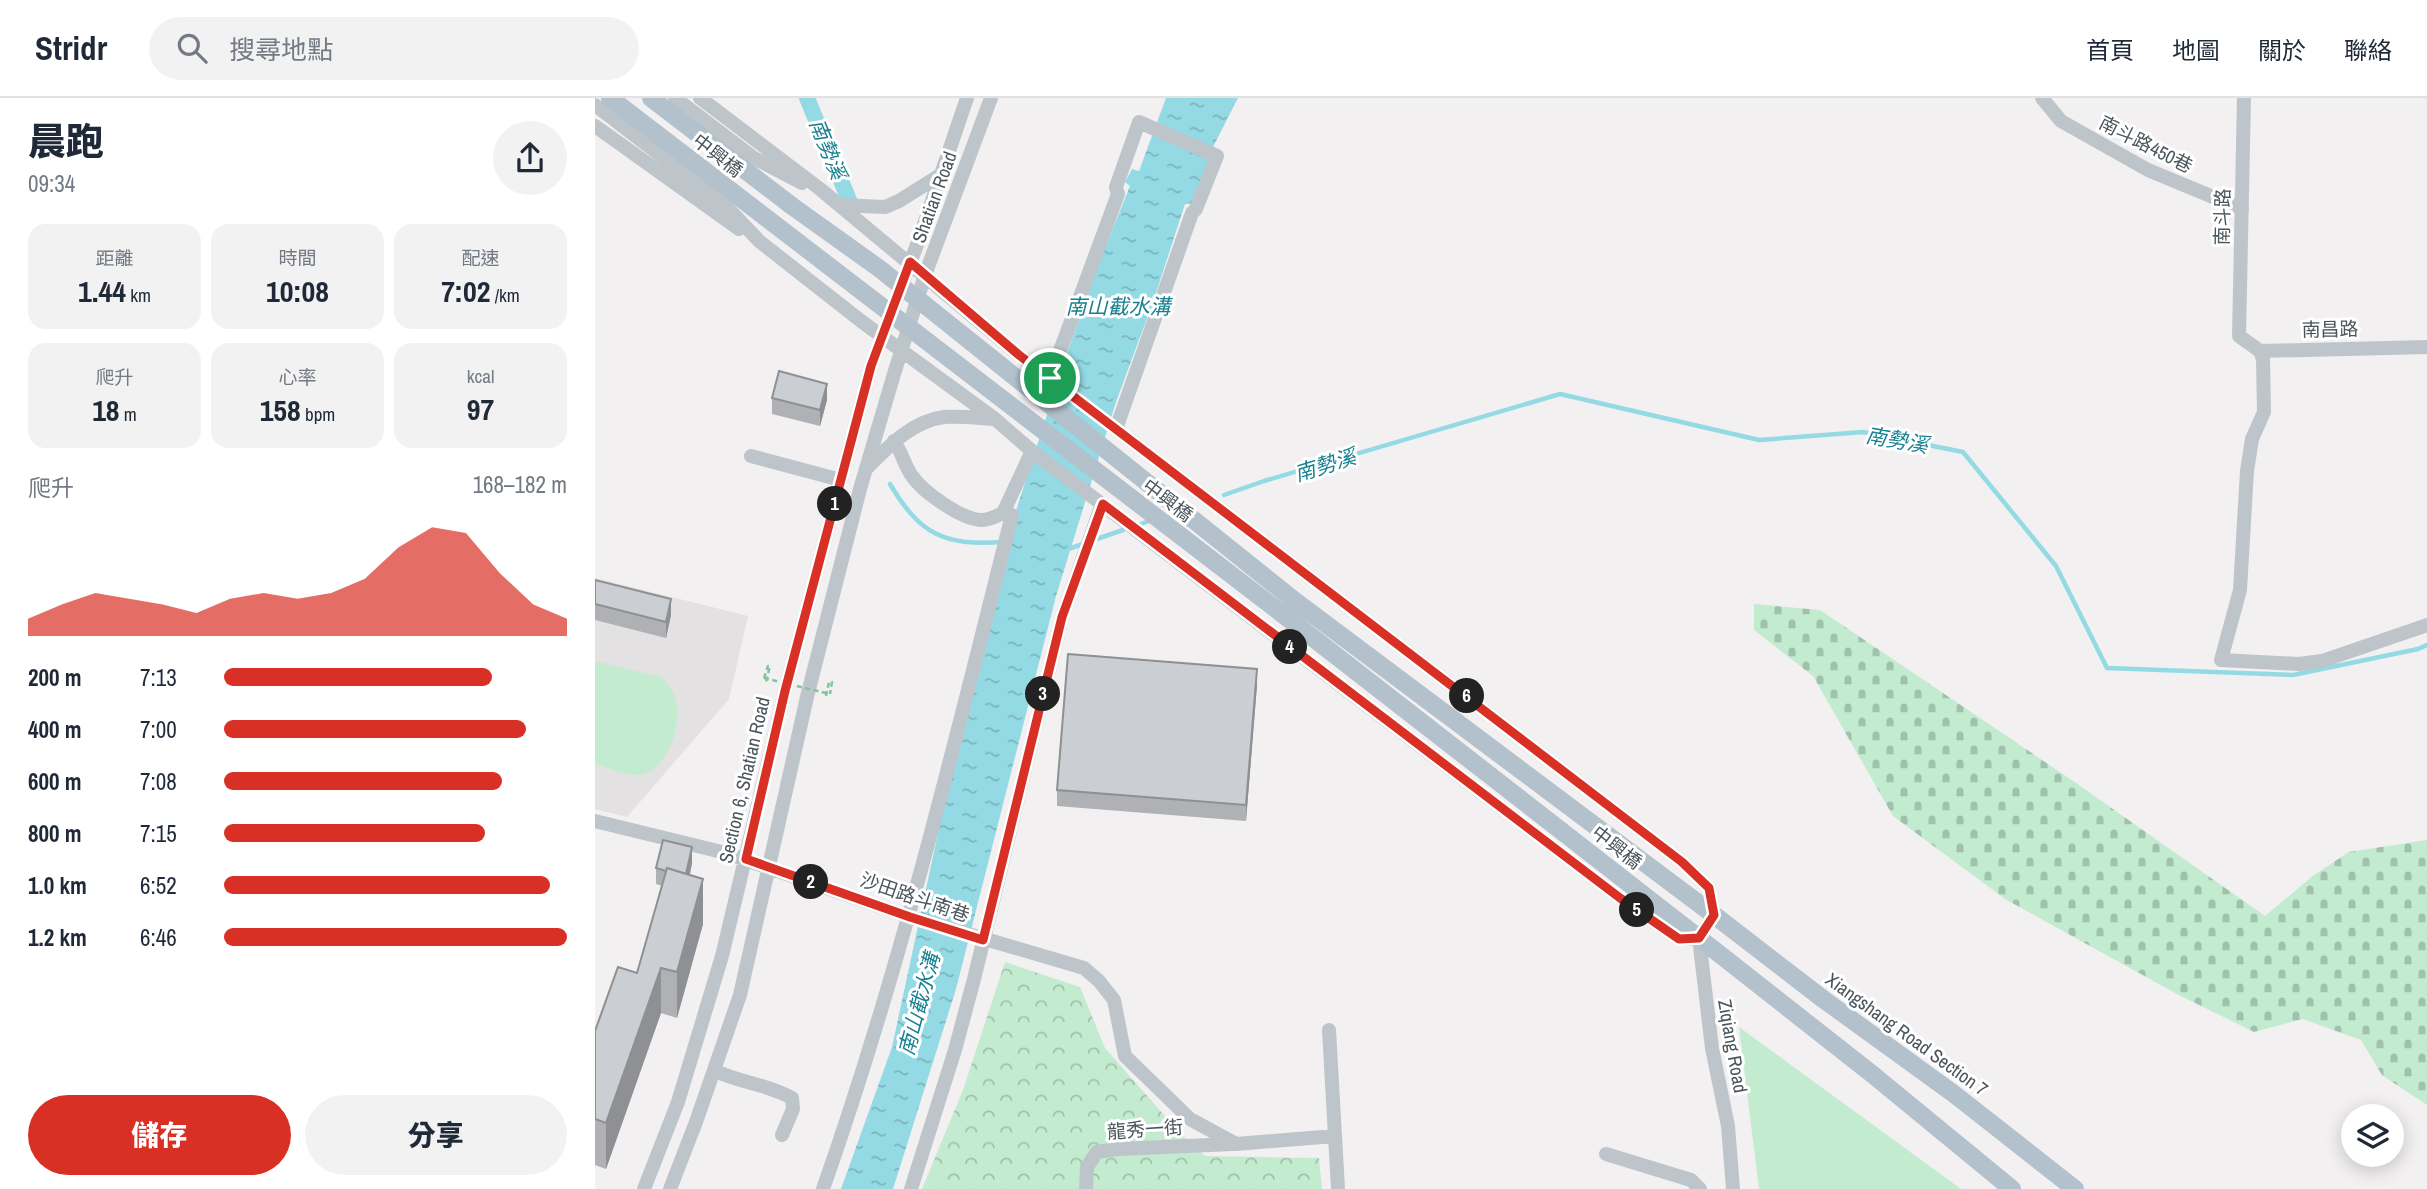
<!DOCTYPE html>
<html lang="zh-TW">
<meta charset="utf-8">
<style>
body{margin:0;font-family:"Archivo Narrow","Noto Sans TC",sans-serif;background:#f2f2f3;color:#1f2937;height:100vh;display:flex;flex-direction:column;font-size:26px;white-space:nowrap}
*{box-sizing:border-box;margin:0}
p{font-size:23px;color:#747a83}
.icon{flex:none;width:38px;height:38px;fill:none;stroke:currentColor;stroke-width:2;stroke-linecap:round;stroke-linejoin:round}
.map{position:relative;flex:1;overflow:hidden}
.panel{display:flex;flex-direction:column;background:#fff;width:595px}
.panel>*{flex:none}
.buttons{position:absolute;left:1746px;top:1006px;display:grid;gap:14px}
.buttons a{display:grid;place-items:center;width:63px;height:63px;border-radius:50%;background:#fff;box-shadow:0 4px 18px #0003;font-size:35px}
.pin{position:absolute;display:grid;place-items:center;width:60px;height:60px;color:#fff;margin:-30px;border:4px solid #fff;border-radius:50%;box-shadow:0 2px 7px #0007}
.km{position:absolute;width:35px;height:35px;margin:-18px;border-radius:50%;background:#222;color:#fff;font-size:19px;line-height:35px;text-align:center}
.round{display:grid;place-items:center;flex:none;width:74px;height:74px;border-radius:37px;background:#f2f2f3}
.headline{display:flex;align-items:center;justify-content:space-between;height:119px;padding:0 28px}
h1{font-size:38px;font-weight:800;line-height:52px}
.stats{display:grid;grid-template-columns:repeat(3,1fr);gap:10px;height:119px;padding:7px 28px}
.stats div{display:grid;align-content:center;border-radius:18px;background:#f2f2f3;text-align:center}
.stats b{font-size:30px;font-weight:800}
.stats small{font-size:19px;font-weight:400}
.stats p{font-size:19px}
.chart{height:196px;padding:14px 28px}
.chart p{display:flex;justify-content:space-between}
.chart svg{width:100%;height:126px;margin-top:7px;fill:#d93025;opacity:.7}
.primary-button{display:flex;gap:14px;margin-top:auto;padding:14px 28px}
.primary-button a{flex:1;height:80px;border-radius:42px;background:#d93025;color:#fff;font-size:28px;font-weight:800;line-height:80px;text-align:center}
.primary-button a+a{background:#f2f2f3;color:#1f2937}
ul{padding:0 28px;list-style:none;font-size:23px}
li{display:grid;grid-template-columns:112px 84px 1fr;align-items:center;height:52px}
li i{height:18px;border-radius:9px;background:#d93025}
header{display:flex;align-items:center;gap:42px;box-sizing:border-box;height:98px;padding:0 35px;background:#fff;border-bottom:2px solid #e0e1e3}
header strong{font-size:33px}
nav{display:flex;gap:38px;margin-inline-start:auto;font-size:24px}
.search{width:490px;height:63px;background:#f2f2f3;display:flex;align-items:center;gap:18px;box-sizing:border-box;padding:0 24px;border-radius:38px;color:#747a83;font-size:26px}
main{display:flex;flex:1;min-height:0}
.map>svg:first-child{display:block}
.education{fill:#e3e1e1}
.green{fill:#c3ebcf}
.forest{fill:url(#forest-crowns)}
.cemetery{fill:url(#cemetery-stones)}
.water{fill:url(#water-ripples)}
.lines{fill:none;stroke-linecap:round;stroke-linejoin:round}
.stream{stroke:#94dae4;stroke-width:4.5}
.canal{stroke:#94dae4;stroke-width:16}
.path{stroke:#7ec69d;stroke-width:2.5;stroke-dasharray:5 3.5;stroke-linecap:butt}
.minor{stroke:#bdc5cb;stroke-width:14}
.major{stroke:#b2c1cc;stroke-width:18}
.path-bridge{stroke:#7ec69d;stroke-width:2.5;stroke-dasharray:5 3.5;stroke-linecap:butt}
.major-bridge{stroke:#b2c1cc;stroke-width:18}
.wall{fill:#afb1b5}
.shaded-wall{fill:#8e9093}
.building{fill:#cbced2;stroke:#8e9093;stroke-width:2}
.route-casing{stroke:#fff;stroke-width:14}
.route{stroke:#d93025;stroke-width:9}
.labels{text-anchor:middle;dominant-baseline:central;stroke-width:6;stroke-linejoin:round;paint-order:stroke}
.street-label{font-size:19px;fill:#4a555c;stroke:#fff}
.water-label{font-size:21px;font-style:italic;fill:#188191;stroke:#fff}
</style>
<header>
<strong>Stridr</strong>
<div class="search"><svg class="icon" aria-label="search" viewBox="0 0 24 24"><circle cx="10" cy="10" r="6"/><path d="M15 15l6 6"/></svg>搜尋地點</div>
<nav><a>首頁</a><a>地圖</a><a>關於</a><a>聯絡</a></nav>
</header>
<main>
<section class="panel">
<div class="headline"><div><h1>晨跑</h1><p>09:34</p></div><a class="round"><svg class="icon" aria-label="share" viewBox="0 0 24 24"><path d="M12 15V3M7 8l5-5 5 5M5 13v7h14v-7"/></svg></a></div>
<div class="stats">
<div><p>距離</p><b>1.44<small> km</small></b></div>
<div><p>時間</p><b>10:08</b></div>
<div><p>配速</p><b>7:02<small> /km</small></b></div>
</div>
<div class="stats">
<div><p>爬升</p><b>18<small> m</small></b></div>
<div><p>心率</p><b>158<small> bpm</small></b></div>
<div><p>kcal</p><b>97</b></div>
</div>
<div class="chart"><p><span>爬升</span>168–182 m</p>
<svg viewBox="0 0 160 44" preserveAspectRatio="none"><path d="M0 44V38L10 33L20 29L30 31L40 33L50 36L60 31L70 29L80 31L90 29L100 24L110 13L120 6L130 8L140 22L150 33L160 38V44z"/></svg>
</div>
<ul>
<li><b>200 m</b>7:13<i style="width:78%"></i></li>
<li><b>400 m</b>7:00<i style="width:88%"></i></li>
<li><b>600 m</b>7:08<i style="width:81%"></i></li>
<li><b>800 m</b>7:15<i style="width:76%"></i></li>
<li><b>1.0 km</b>6:52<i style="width:95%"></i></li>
<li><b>1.2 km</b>6:46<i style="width:100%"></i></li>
</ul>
<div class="primary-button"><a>儲存</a><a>分享</a></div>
</section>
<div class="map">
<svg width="1832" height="1091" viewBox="0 0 1832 1091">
<defs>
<pattern id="forest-crowns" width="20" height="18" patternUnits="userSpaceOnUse" patternTransform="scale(1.75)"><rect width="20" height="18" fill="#c3ebcf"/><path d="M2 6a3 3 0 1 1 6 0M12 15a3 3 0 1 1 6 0" fill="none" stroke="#a0c1ab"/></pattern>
<pattern id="cemetery-stones" width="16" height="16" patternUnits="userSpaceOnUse" patternTransform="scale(1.75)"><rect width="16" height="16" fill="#c3ebcf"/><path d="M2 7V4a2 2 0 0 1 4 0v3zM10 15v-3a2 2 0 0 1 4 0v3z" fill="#a0c1ab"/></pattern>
<pattern id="water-ripples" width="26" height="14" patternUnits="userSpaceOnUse" patternTransform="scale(1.75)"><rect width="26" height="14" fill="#94dae4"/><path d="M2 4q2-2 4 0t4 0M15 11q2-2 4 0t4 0" fill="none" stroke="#7bb4bc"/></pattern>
</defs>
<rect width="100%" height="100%" fill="#f2f0f0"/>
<path class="education" d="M 0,480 L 153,518 L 134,601 L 32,719 L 0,711 Z"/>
<path class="green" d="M 0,563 L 66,579 C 75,587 82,599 82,612 C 84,635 70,675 43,677 C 32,678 11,669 0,666 Z
M 1144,929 L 1366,1091 L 1164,1091 Z"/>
<path class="forest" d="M 410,864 L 485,889 L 510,950 L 584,1034 L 610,1058 L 724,1060 L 727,1091 L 327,1091 L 368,992 Z"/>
<path class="cemetery" d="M 1159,506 L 1225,512 L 1481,685 L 1670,818 L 1719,777 L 1754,754 L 1832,742 L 1832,1007 L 1787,977 L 1766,942 L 1708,921 L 1659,934 L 1582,896 L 1410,801 L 1298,718 L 1218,578 L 1159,532 Z"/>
<path class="water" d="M 571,0 L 643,0 L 618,49 L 597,106 L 590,106 L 558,204 L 521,304 L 461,498 L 361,891 L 298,1091 L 246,1091 L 297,949 L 357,670 L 417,425 L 468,267 L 502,170 L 535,88 L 530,84 L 537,71 L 544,73 Z"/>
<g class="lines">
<path class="stream" d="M 295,386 C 325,436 348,448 407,444
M 629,397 L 669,383 L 965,296 L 1164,342 L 1268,334 L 1368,354 L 1461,468 L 1512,570 L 1698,577 L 1823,551 L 1832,547
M 546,426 L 557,422
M 499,442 L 528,432
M 473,451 L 491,445"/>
<path class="canal" d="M 212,0 L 254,102"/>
<path class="path" d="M 169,580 L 173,568 L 175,568 L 171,584
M 231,598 L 234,584 L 237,584 L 235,596"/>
<path class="minor" d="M 80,0 L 159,60 L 207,85
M 105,0 L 225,91 L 424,257 L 1087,764 L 1114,790 L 1119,817 L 1104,840 L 1117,950 L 1133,1028 L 1138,1091
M 1447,0 L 1466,23 L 1553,72 L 1647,111
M 1649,0 L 1644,238 L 1665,253 L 1832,249
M 0,7 L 130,107 L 164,143 L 266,223 L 400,321 L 437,353 L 1025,800 L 1084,841 L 1104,840
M 0,28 L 144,131
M 244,107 L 290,109 L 304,103 L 347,76
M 1665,253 L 1668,261 L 1669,314 L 1657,341 L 1652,373 L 1645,492 L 1626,562 L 1704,566 L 1727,563 L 1832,527
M 455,280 L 523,96 L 521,89 L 544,24 L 622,58 L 601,111 L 597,115 L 521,331
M 299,343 C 307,354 309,367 317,378 C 328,394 367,422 387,422 C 393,422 402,418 408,415 L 437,353
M 156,358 L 246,382
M 272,370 C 293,349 317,323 349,319 C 365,318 383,320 399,321
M 0,723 L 131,755 L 315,819 L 489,870 L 504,883 L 519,902 L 530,958 L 595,1021 L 641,1046 L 740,1038
M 734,932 L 743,1091
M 119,972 C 144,985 170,985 197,1000 L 198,1011 L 187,1037
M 1011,1056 L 1096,1082 L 1105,1091
M 49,1091 L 83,1004 L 127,858 L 190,593 L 276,268 L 323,144 L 372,0
M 75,1091 L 101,1024 L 145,897 L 212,599 L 265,391 L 299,276 L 330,177 L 396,0
M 228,1091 C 306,870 360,643 417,417
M 316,1091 L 360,952 L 379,881 L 467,519 L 507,406
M 491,1091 L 492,1069 L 502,1054 L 523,1051 L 638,1046"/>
<path class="major" d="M 1119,817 L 1228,901 L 1359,996 L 1480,1091
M 1104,840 L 1277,976 L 1417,1091"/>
<path class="path-bridge" d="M 169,580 L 235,596"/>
<path class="major-bridge" d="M 15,0 L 690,518 L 1104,840
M 56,0 L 197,108 L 285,171 L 700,503 L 1119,817"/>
</g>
<path class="wall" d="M 177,300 L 232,302 L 225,328 L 177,316 Z
M 0,482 L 76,517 L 71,540 L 0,522 Z
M 662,587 L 651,723 L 462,708 L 462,692 Z
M 97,765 L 95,777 L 108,826 L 82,920 L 66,915 L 11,1071 L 0,1067 L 0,933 L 42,875 L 67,788 L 61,786 L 61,770 Z"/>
<path class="shaded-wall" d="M 232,286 L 232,302 L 225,328 L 225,312 Z
M 76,501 L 76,517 L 71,540 L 71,524 Z
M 662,571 L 662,587 L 651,723 L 651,707 Z
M 97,749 L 97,765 L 91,793 L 91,777 Z
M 108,781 L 108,826 L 82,920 L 82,874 Z
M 66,870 L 66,915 L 11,1071 L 11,1025 Z"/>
<path class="building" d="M 184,273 L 232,286 L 225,312 L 177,300 Z
M 0,482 L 76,501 L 71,524 L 0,506 Z
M 473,556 L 662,571 L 651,707 L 462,692 Z
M 68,742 L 97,749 L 91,776 L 72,770 L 71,773 L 61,770 Z
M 72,770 L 108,781 L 82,874 L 66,870 L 11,1025 L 0,1021 L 0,933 L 23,869 L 42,875 Z"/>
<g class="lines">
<defs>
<path id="route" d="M 315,164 L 424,257 L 1087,764 L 1114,790 L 1119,817 L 1104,840 L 1084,841 L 1025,800 L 508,406 L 467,519 L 388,842 L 315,819 L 151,761 L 190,593 L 276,268 Z"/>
</defs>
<use href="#route" class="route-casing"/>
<use href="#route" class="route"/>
</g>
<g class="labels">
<g class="street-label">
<text transform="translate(1551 46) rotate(27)">南斗路450巷</text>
<text transform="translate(123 57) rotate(38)">中興橋</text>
<text transform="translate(339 99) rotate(-70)">Shatian Road</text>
<text transform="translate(1627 119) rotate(-89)">南斗路</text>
<text transform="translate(1735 231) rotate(-1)">南昌路</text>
<text transform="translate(573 402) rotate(37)">中興橋</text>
<text transform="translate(149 682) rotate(-77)">Section 6, Shatian Road</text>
<text transform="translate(1022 749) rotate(38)">中興橋</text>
<text transform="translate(320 799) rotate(19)">沙田路斗南巷</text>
<text transform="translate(1312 936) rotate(36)">Xiangshang Road Section 7</text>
<text transform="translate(1138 948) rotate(80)">Ziqiang Road</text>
<text transform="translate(550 1031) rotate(-4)">龍秀一街</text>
</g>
<g class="water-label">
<text transform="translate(233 51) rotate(68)">南勢溪</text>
<text x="523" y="208">南山截水溝</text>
<text transform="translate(1302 342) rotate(10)">南勢溪</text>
<text transform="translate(730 367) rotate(-17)">南勢溪</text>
<text transform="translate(324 906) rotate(-75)">南山截水溝</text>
</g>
</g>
</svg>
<div class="buttons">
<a><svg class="icon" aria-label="layers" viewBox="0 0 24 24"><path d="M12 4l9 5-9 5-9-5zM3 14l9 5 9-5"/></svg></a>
</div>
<div class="pin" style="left:455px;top:280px;background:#1e9e55"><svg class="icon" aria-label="arrive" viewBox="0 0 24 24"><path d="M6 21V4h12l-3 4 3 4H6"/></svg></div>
<b class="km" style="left:240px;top:406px">1</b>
<b class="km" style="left:216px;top:784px">2</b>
<b class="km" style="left:448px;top:596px">3</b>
<b class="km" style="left:695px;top:549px">4</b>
<b class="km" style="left:1042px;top:812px">5</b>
<b class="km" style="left:872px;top:598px">6</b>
</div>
</main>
